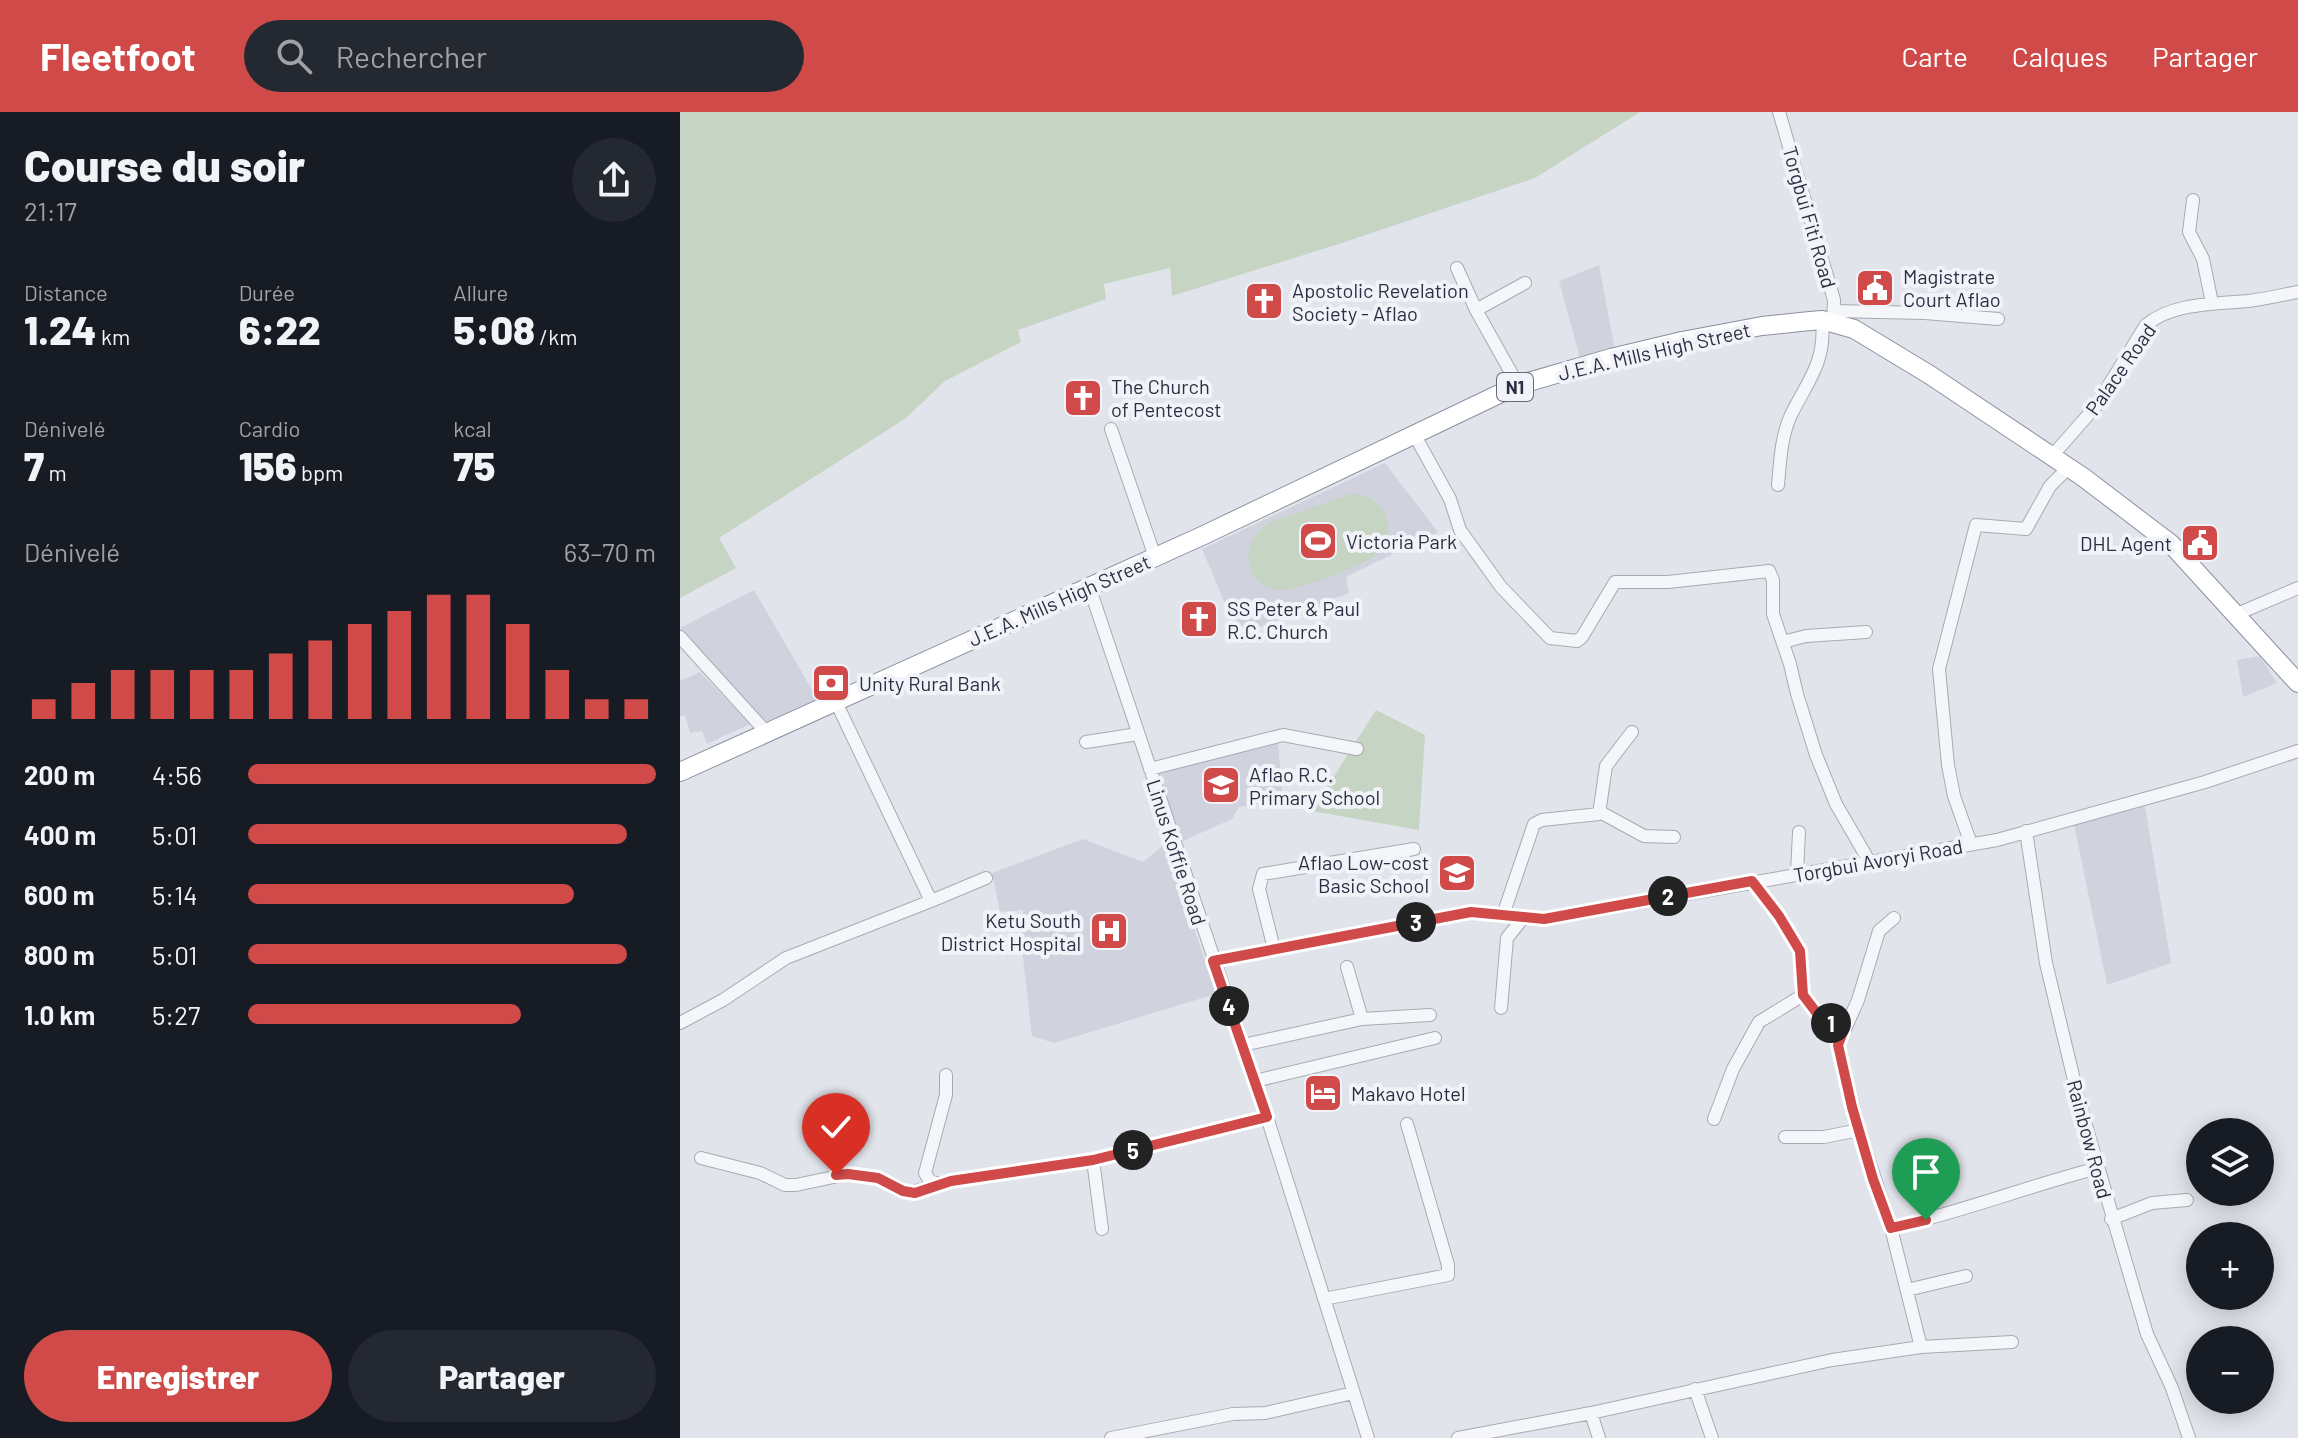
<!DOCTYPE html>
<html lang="fr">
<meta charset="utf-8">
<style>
body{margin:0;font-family:Barlow,sans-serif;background:#242831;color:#f1f3f6;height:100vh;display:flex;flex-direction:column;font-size:30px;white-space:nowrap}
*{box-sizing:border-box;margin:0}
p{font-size:26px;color:#9ea1a6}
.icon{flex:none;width:44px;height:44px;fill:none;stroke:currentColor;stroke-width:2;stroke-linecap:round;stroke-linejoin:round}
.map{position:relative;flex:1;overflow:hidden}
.panel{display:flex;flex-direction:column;background:#171b24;width:680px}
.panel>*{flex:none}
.tools{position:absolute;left:1506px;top:1006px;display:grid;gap:16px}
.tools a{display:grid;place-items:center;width:88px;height:88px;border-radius:50%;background:#171b24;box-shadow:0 4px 20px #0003;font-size:40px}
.pin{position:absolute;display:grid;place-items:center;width:68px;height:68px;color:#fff;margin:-82px -34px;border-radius:50% 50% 50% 0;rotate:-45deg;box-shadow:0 0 8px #0007}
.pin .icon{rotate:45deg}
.km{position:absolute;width:40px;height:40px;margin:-20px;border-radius:50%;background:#222;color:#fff;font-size:22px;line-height:40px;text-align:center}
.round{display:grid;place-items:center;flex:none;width:84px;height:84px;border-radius:42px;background:#242831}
.headline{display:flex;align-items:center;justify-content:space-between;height:136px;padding:0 24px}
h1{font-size:44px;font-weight:800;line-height:60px}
.metrics{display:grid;grid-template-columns:repeat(3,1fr);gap:12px;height:136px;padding:8px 24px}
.metrics div{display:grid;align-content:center}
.metrics b{font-size:40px;font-weight:800}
.metrics small{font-size:22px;font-weight:400}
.metrics p{font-size:22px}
.chart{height:224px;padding:16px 24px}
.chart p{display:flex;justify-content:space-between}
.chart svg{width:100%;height:144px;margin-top:8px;stroke:#cf4a48;stroke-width:6}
.button{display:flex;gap:16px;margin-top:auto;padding:16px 24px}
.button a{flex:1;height:92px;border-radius:48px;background:#cf4a48;color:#fff;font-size:32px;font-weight:800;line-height:92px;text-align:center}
.button a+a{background:#242831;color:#f1f3f6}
ul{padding:0 24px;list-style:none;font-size:26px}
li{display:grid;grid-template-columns:128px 96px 1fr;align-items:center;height:60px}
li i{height:20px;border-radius:10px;background:#cf4a48}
header{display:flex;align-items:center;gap:48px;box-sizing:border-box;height:112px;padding:0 40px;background:#cf4a48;color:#fff}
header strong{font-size:38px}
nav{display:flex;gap:44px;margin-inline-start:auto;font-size:28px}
.search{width:560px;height:72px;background:#242831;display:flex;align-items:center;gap:20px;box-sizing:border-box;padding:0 28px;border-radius:44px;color:#9ea1a6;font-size:30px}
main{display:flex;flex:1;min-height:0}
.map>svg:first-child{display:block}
.built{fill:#d0d3dd}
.green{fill:#c5d4c3}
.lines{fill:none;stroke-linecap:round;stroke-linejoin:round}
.minor-casing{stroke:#a7aab5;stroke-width:14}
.highway-casing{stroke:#8a8fa1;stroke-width:20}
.minor{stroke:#f5f6f9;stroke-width:12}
.highway{stroke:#fff;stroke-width:18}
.route-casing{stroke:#fff;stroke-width:16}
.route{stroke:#cf4a48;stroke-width:10}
.labels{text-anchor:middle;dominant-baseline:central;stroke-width:8;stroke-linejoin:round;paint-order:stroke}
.shield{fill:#f2f3f8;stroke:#666a79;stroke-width:2}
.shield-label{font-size:18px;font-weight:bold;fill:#2a2f43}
.street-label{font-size:20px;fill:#2a2f43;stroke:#f2f3f8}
.poi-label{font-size:20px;fill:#2a2f43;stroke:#f2f3f8;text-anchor:start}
</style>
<header>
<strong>Fleetfoot</strong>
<div class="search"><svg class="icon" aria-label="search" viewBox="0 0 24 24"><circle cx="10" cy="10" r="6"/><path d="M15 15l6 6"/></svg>Rechercher</div>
<nav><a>Carte</a><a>Calques</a><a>Partager</a></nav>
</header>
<main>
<section class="panel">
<div class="headline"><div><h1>Course du soir</h1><p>21:17</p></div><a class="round"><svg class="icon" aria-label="share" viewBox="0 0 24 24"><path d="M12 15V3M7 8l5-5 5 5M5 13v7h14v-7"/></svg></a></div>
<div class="metrics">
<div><p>Distance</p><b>1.24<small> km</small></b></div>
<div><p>Durée</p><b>6:22</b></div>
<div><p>Allure</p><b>5:08<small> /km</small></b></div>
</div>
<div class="metrics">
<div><p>Dénivelé</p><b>7<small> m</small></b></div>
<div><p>Cardio</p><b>156<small> bpm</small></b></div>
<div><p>kcal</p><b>75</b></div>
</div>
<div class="chart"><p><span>Dénivelé</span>63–70 m</p>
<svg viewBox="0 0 160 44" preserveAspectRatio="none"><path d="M5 44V38M15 44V33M25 44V29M35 44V29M45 44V29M55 44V29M65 44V24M75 44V20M85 44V15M95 44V11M105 44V6M115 44V6M125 44V15M135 44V29M145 44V38M155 44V38"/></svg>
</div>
<ul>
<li><b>200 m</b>4:56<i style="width:100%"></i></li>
<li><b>400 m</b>5:01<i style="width:93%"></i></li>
<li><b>600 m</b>5:14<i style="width:80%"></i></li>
<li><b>800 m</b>5:01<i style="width:93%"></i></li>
<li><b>1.0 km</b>5:27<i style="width:67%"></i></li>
</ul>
<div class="button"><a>Enregistrer</a><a>Partager</a></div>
</section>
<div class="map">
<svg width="1618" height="1326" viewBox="0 0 1618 1326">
<rect width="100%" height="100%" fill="#e2e4eb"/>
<path class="built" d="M 919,153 L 935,238 L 900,246 L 879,169 Z
M 705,351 L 758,420 L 666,465 L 669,481 L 562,522 L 545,491 L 522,437 Z
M 74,478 L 138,588 L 81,612 L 0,519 L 0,516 Z
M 1580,544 L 1597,571 L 1563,585 L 1557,548 Z
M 20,560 L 70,612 L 27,632 L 22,619 L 10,621 L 5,603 L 0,604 L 0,569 Z
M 598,628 L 603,689 L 559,695 L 552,707 L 496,732 L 476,657 Z
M 1465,694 L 1491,851 L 1427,873 L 1394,712 Z
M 403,727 L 463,750 L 486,731 L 536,882 L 374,931 L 352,924 L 342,837 L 343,798 L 320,800 L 312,761 Z"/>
<path class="green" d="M 0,0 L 960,0 L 855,66 L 659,132 L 492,184 L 490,156 L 424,172 L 426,187 L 338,218 L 341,230 L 265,269 L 226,306 L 39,426 L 56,456 L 0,486 Z
M 673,381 C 690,384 705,392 708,411 C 709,421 707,432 699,440 C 688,452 618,479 601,478 C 561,475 559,431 589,411 Z
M 696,598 L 745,623 L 739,718 L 632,699 Z"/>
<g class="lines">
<defs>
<path id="minor" d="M 1099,0 L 1154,188 L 1153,211
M 1513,88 L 1509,120 L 1523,147 L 1532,191
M 777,156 L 796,198 L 838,273
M 796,198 L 845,171
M 1154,199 L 1245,201 L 1318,207
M 431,317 L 475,445
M 734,322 L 770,387 L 780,418 L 821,475 L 870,526 L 897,529 L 902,525 L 935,470 L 988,470 L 1089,459 L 1093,468 L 1093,502 L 1110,552 L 1117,582 L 1136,643 L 1156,692 L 1189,749
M 1372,344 L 1416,294 L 1466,213 C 1492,191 1535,192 1568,189 C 1585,187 1602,183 1618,180
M 1098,373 C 1100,351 1101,324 1111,303 C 1128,268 1146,251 1142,208
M 409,474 L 587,1005 L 688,1326
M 1557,502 L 1618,476
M 0,525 L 88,622
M 1103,530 L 1126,524 L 1186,520
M 406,630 L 458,622
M 470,657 L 603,623 L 677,637
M 920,700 L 964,724 L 994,725
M 1346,719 L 1366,851 L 1400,993 L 1467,1222 L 1492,1276 L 1509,1326
M 1291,732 L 1274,684 L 1268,653 L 1259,557 L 1296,413 L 1346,417 L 1370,374 L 1389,355
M 1117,761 L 1119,720
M 251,789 L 306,766
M 823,803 L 854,712 L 862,708 L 919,702 L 926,654 L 952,620
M 1214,806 L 1199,819 L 1178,888 L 1158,933 L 1179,1018 L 1211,1116 L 1241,1235
M 594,837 L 579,777 L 583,762 L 734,737
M 533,849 L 791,800 L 864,807 L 1317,728 L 1525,670 L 1618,639
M 667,855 L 682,907
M 1123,883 L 1136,900 L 1163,920
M 821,896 L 827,826 L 844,805
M 0,911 L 43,888 L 106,846 L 251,789 L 156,590
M 563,933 L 682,907 L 750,903
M 575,969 L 755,926
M 1034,1007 L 1053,957 L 1079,910 L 1123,883 L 1120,839 L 1099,804 L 1072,769
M 1105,1025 L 1144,1025 L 1179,1018
M 21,1046 L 80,1061 L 105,1073 L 116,1073 L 168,1062 L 198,1066 L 229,1081 L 271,1069 L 413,1048 L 587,1005
M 413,1048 L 422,1117
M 260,1072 L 250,1069 L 245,1061 L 266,983 L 266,963
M 1431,1107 L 1472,1091 L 1507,1088
M 1211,1116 C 1282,1100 1348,1074 1418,1056
M 1227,1178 L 1286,1164
M 644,1187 L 768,1163 L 768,1153 L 727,1012
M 1015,1277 L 1032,1326
M 911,1301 L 919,1326
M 431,1326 L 553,1302 L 585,1301 L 673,1281
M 778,1326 L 911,1301 L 1152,1248 L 1241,1235 L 1332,1230"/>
<path id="highway" d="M 0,660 L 524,423 L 838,273 L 931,246 L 1002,229 L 1082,214 L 1130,209 L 1142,208 L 1174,217 L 1250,263 L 1403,365 L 1491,432 L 1618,571"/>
</defs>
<use href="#minor" class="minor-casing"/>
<use href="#highway" class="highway-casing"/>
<use href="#minor" class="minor"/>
<use href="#highway" class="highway"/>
</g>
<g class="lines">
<defs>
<path id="route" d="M 156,1063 L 168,1062 L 198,1066 L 223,1079 L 235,1081 L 271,1069 L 413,1048 L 587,1005 L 533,849 L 791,800 L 864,807 L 1072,769 L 1099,804 L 1120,839 L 1123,883 L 1136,900 L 1163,920 L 1158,933 L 1172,995 L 1193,1067 L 1211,1116 L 1246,1108"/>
</defs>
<use href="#route" class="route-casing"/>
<use href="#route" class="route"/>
</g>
<defs>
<symbol id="civic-square" viewBox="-11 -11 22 22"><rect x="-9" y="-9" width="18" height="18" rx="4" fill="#cf4a48" stroke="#f2f3f8"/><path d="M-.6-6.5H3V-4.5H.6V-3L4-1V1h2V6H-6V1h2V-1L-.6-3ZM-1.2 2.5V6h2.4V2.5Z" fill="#fff"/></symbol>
<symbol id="church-square" viewBox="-11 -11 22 22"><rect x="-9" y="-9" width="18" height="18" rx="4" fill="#cf4a48" stroke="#f2f3f8"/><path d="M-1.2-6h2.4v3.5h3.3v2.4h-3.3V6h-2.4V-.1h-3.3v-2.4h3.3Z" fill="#fff"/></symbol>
<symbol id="stadium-square" viewBox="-11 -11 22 22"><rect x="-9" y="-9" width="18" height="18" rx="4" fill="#cf4a48" stroke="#f2f3f8"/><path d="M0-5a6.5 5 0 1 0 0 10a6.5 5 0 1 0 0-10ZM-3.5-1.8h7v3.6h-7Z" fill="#fff"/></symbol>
<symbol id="bank-square" viewBox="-11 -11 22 22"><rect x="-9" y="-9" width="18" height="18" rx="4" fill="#cf4a48" stroke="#f2f3f8"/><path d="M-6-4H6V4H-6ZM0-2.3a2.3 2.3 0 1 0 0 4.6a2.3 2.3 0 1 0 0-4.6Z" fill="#fff"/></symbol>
<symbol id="school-square" viewBox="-11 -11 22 22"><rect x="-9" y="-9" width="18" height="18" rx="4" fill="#cf4a48" stroke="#f2f3f8"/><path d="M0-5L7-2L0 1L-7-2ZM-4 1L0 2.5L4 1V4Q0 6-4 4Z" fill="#fff"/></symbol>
<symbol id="hospital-square" viewBox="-11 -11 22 22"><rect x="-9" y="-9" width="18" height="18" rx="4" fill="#cf4a48" stroke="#f2f3f8"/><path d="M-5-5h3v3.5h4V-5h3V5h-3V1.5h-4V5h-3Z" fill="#fff"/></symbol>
<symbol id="hotel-square" viewBox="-11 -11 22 22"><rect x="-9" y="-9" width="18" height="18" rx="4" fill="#cf4a48" stroke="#f2f3f8"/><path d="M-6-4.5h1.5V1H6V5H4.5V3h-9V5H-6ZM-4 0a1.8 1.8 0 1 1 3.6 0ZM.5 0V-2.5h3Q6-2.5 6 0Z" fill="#fff"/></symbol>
</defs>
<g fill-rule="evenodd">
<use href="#civic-square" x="1173" y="154" width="44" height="44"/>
<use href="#church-square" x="562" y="167" width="44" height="44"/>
<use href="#church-square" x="381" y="264" width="44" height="44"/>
<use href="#stadium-square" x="616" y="407" width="44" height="44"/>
<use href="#civic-square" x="1498" y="409" width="44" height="44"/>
<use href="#church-square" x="497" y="485" width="44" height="44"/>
<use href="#bank-square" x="129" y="549" width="44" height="44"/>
<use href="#school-square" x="519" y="651" width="44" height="44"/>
<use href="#school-square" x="755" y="739" width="44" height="44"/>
<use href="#hospital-square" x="407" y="797" width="44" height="44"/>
<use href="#hotel-square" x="621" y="959" width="44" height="44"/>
</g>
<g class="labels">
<rect class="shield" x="817" y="261" width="36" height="28" rx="6"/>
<g class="shield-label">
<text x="835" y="275">N1</text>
</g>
<g class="street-label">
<text transform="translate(1130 105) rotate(74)">Torgbui Fiti Road</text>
<text transform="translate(974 239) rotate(-13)">J.E.A. Mills High Street</text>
<text transform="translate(1440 257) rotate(-55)">Palace Road</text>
<text transform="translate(379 488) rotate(-24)">J.E.A. Mills High Street</text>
<text transform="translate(497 740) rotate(72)">Linus Koffie Road</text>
<text transform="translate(1198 748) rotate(-10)">Torgbui Avoryi Road</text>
<text transform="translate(1410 1027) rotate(75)">Rainbow Road</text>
</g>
<g class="poi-label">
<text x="1223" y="164">Magistrate<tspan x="1223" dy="23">Court Aflao</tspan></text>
<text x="612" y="178">Apostolic Revelation<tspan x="612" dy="23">Society - Aflao</tspan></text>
<text x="431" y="274">The Church<tspan x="431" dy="23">of Pentecost</tspan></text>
<text x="666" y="429">Victoria Park</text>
<text x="1492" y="431" text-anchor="end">DHL Agent</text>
<text x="547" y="496">SS Peter &amp; Paul<tspan x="547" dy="23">R.C. Church</tspan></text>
<text x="179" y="571">Unity Rural Bank</text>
<text x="569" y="662">Aflao R.C.<tspan x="569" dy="23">Primary School</tspan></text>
<text x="749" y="750" text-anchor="end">Aflao Low-cost<tspan x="749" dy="23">Basic School</tspan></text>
<text x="401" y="808" text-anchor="end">Ketu South<tspan x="401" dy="23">District Hospital</tspan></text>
<text x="671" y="981">Makavo Hotel</text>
</g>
</g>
</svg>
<div class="tools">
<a><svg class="icon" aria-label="layers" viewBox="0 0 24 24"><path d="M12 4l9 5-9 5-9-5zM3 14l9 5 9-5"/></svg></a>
<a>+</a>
<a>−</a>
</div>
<div class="pin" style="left:1246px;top:1108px;background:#1e9e55"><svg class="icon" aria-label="arrive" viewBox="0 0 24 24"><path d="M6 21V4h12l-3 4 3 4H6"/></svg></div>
<div class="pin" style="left:156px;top:1063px;background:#d93025"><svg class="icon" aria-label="check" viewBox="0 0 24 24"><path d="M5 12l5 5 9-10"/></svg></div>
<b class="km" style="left:1151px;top:911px">1</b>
<b class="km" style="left:988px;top:784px">2</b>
<b class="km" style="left:736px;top:810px">3</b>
<b class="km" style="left:549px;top:894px">4</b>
<b class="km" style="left:453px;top:1038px">5</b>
</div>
</main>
